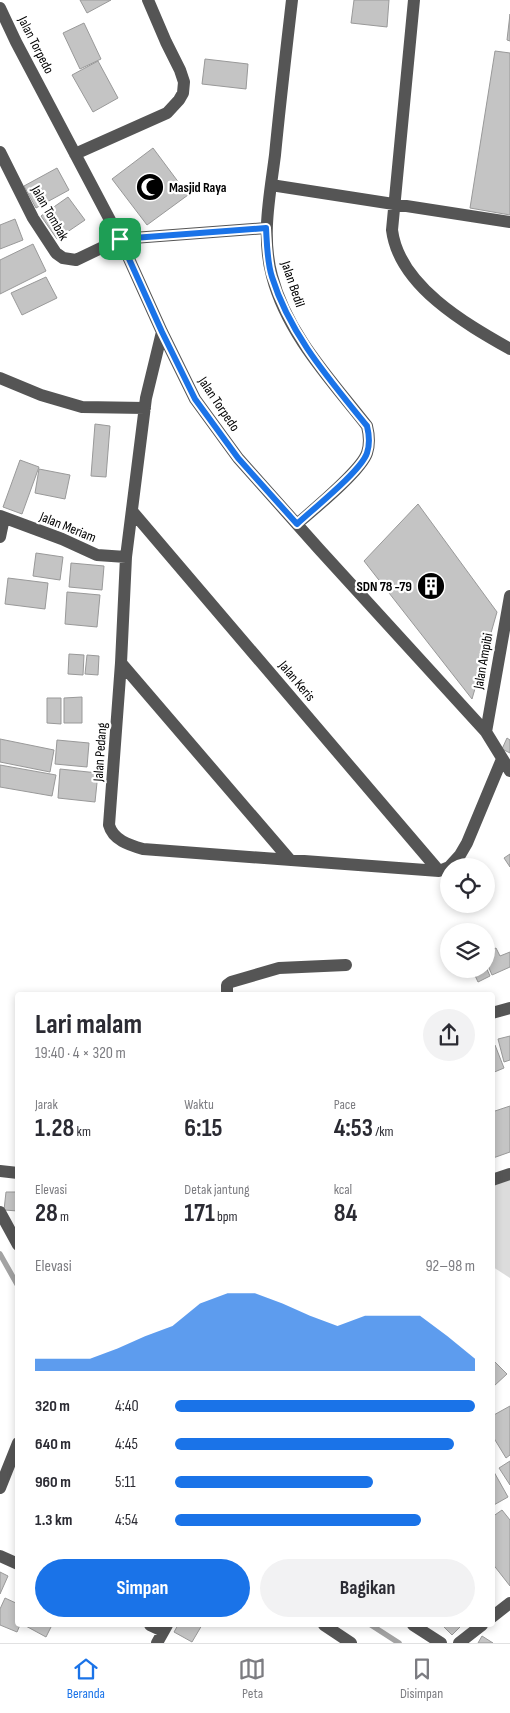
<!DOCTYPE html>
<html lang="id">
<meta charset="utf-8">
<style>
body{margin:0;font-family:"Sofia Sans Condensed",sans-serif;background:#f2f2f3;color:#2b2b33;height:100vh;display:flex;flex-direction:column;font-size:19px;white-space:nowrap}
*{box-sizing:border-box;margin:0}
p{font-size:16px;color:#7c7c81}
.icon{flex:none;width:28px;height:28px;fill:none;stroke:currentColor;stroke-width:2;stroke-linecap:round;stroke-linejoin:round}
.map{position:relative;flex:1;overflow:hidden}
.sheet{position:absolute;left:15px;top:992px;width:480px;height:635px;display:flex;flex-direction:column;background:#fff;border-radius:5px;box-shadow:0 2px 8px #0003}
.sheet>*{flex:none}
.buttons{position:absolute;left:440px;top:858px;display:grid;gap:10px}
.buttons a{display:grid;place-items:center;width:55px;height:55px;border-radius:50%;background:#fff;box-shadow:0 2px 8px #0003;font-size:25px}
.pin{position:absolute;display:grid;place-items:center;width:42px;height:42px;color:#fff;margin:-21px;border-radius:10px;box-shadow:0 2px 8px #0006}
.round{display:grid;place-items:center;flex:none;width:52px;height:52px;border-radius:26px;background:#f2f2f3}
.head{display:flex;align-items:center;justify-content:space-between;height:85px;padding:0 20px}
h1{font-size:28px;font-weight:700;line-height:38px}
.figures{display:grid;grid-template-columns:repeat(3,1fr);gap:8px;height:85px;padding:5px 20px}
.figures div{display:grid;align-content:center}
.figures b{font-size:25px;font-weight:700}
.figures small{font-size:14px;font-weight:400}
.figures p{font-size:14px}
.chart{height:140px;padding:10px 20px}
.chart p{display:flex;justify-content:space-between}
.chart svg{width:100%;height:90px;margin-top:5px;fill:#1a73e8;opacity:.7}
.cta{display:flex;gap:10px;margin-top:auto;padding:10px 20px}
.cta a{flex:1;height:58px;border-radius:30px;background:#1a73e8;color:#fff;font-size:20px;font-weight:700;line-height:58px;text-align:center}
.cta a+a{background:#f2f2f3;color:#2b2b33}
ul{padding:0 20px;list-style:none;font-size:16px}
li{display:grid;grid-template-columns:80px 60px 1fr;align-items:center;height:38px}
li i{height:12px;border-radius:6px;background:#1a73e8}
.tab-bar{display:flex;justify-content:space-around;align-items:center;height:70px;border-top:1px solid #e1e1e2;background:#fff;font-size:14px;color:#7c7c81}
.tab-bar a{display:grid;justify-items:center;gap:2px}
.tab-bar .on{color:#1a73e8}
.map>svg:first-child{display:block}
.green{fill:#dcdcdc}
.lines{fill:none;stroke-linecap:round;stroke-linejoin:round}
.stream{stroke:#a3a3a3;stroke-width:5.5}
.building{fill:#c4c4c4;stroke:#999}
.minor{stroke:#555;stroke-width:12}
.route-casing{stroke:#fff;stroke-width:10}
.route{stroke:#1a73e8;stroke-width:6}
.labels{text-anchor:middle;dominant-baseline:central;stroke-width:4.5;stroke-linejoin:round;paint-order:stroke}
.street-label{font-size:14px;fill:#000;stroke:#fff}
.poi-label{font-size:14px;font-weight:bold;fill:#000;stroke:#fff;text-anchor:start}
</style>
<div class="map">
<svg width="510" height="1643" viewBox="0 0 510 1643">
<rect width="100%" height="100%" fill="#fff"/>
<path class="green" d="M 510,1180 L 510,1278 L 493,1267 L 492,1186 Z"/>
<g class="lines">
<path class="stream" d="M 0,1254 L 18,1286
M 371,1625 L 399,1643"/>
</g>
<path class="building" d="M 80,0 L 111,0 L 87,13 Z
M 354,0 L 389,0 L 387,27 L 351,23 Z
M 510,14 L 510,41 L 507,40 Z
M 84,23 L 101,59 L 80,69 L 63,33 Z
M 495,51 L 510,53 L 510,215 L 470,208 Z
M 205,59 L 248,64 L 246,89 L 202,84 Z
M 98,61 L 118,98 L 93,112 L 72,75 Z
M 153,148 L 188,195 L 147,225 L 112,179 Z
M 57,168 L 69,190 L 36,208 L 24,186 Z
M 68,197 L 85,220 L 57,239 L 41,216 Z
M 15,219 L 23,240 L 0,249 L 0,225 Z
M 33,244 L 46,271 L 0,294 L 0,260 Z
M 46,277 L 57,298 L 22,315 L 11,293 Z
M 95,424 L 110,426 L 106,477 L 91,476 Z
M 20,460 L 39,467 L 22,514 L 3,507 Z
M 39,469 L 70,475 L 65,499 L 35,493 Z
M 418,504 L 497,612 L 472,699 L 364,561 Z
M 36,553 L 63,557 L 60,580 L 33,576 Z
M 71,563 L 104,566 L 102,590 L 69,587 Z
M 8,578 L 48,583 L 45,609 L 5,604 Z
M 67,592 L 100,595 L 97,627 L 65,624 Z
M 69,654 L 84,655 L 83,675 L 68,674 Z
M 87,655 L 99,656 L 98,675 L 85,674 Z
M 82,697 L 82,723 L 64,723 L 64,698 Z
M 47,698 L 61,698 L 61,724 L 47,723 Z
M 507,738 L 510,740 L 510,753 L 502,749 Z
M 0,739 L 54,750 L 50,772 L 0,762 Z
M 57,740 L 89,743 L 87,767 L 55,764 Z
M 0,765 L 56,775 L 52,796 L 0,787 Z
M 60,769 L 98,773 L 95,802 L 58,798 Z
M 510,854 L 510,867 L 504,858 Z
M 496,948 L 500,956 L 510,952 L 510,967 L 492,975 L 486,961 L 486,952 Z
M 486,967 L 490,976 L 478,982 L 472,969 L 486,969 Z
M 510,1036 L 510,1060 L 504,1062 L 498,1039 Z
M 495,1045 L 504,1068 L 492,1073 L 492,1046 Z
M 510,1106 L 510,1152 L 493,1158 L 492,1112 Z
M 6,1192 L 18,1192 L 18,1211 L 4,1210 Z
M 492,1359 L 507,1374 L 494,1386 L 492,1385 Z
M 510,1406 L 510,1455 L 506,1458 L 492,1435 L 492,1416 Z
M 510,1461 L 510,1485 L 499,1468 Z
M 494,1472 L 508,1497 L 492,1506 L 492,1473 Z
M 502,1510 L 510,1520 L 510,1586 L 492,1563 L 492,1517 Z
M 0,1572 L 8,1576 L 0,1594 Z
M 5,1598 L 18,1604 L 18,1625 L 20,1625 L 17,1632 L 0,1625 L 0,1609 Z
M 24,1625 L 52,1625 L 46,1637 Z
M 178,1625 L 202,1625 L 192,1642 L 174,1632 Z
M 442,1625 L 462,1625 L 452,1635 Z
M 482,1636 L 493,1643 L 478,1643 Z"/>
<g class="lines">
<path class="minor" d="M 292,0 C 286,52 280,103 275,155 C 270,195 261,236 272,276 C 287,334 331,380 367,426 C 369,434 370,444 367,453 C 361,471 313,510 297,524
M 414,0 L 392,230 C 399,286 466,324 510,349
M 0,8 L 16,42 L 120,239 L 162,332 L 195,399 L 238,458 L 319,549 L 486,732 L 510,771
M 0,152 L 33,218 L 56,253 L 63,258 L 76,260 L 120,239 L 266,228
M 75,154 L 167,113 L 179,100 L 183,93 L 184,82 L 180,70 L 166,42 L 148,0
M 271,185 L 510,222
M 162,332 L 146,398 L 126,557 L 121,663 L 109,825 C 113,840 129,845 143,849 L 439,871 L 449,867
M 0,378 L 41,395 L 82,407 L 145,408
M 132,511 L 439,871
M 0,516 L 62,539 L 97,555 L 126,557
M 0,537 L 4,518
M 121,663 L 290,860
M 486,732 L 510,596
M 450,866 L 460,855 L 467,843 L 502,759
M 227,995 L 227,985 L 231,982 L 279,968 L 346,965
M 492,1013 L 510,1008
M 0,1171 L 18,1173
M 492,1180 L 510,1174
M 0,1212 L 18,1245
M 0,1488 L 18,1443
M 0,1556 L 18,1564
M 492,1617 L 510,1603
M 150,1625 L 163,1631
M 324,1625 L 351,1643
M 413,1625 L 441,1643
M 157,1643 L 167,1625
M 459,1643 L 482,1625"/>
</g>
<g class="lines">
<defs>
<path id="route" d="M 266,228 C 267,244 267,262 272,277 C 290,335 330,380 367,426 C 369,434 370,444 367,453 C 361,471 313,509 297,524 L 238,458 L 195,399 L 162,332 L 120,239 Z"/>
</defs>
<use href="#route" class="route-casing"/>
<use href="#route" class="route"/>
</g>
<defs>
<symbol id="mosque-disc" viewBox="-11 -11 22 22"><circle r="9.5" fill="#000" stroke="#fff"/><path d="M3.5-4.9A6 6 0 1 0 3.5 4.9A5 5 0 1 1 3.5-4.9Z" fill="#fff"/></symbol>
<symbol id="building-disc" viewBox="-11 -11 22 22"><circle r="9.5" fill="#000" stroke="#fff"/><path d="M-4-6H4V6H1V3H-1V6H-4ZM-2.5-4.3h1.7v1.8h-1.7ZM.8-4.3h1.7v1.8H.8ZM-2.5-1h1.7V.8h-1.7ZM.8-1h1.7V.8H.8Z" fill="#fff"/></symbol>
</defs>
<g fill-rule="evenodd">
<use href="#mosque-disc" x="134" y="171" width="32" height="32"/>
<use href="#building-disc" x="415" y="570" width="32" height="32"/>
</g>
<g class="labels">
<g class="street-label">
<text transform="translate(36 45) rotate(63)">Jalan Torpedo</text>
<text transform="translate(50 213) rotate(60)">Jalan Tombak</text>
<text transform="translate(293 284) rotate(71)">Jalan Bedil</text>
<text transform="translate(219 404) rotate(56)">Jalan Torpedo</text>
<text transform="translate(68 527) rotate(22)">Jalan Meriam</text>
<text transform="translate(483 661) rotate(-80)">Jalan Ampibi</text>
<text transform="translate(297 681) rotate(50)">Jalan Keris</text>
<text transform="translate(100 752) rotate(-86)">Jalan Pedang</text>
</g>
<g class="poi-label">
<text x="169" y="187">Masjid Raya</text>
<text x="412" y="586" text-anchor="end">SDN 78 -79</text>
</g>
</g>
</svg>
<div class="buttons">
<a><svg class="icon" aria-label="locate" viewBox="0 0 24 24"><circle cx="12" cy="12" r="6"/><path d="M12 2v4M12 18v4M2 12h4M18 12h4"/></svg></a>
<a><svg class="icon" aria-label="layers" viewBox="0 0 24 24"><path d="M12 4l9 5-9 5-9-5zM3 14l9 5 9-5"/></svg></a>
</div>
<div class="pin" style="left:120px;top:239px;background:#1e9e55"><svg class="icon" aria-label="arrive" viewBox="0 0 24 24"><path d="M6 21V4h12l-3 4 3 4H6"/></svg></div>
<section class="sheet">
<div class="head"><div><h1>Lari malam</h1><p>19:40 · 4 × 320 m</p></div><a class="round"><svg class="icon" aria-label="share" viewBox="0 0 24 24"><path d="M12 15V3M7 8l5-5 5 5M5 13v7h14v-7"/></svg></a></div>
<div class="figures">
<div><p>Jarak</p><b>1.28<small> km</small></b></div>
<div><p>Waktu</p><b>6:15</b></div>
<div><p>Pace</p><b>4:53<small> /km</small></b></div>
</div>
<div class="figures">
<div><p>Elevasi</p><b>28<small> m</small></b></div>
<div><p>Detak jantung</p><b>171<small> bpm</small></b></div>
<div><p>kcal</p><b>84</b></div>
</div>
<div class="chart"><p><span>Elevasi</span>92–98 m</p>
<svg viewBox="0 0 160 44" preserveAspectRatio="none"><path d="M0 44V38L10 38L20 38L30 33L40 27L50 22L60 11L70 6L80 6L90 11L100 17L110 22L120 17L130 17L140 17L150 27L160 38V44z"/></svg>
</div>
<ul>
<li><b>320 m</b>4:40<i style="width:100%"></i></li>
<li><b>640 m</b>4:45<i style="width:93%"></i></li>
<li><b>960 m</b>5:11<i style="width:66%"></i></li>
<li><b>1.3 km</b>4:54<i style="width:82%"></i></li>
</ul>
<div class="cta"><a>Simpan</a><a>Bagikan</a></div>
</section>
</div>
<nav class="tab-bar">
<a class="on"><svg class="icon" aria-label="home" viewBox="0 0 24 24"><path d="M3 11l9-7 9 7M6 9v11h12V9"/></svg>Beranda</a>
<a><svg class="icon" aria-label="map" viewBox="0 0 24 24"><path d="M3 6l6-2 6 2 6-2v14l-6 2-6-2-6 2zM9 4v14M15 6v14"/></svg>Peta</a>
<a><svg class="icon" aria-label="saved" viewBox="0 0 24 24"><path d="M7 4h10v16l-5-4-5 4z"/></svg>Disimpan</a>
</nav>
